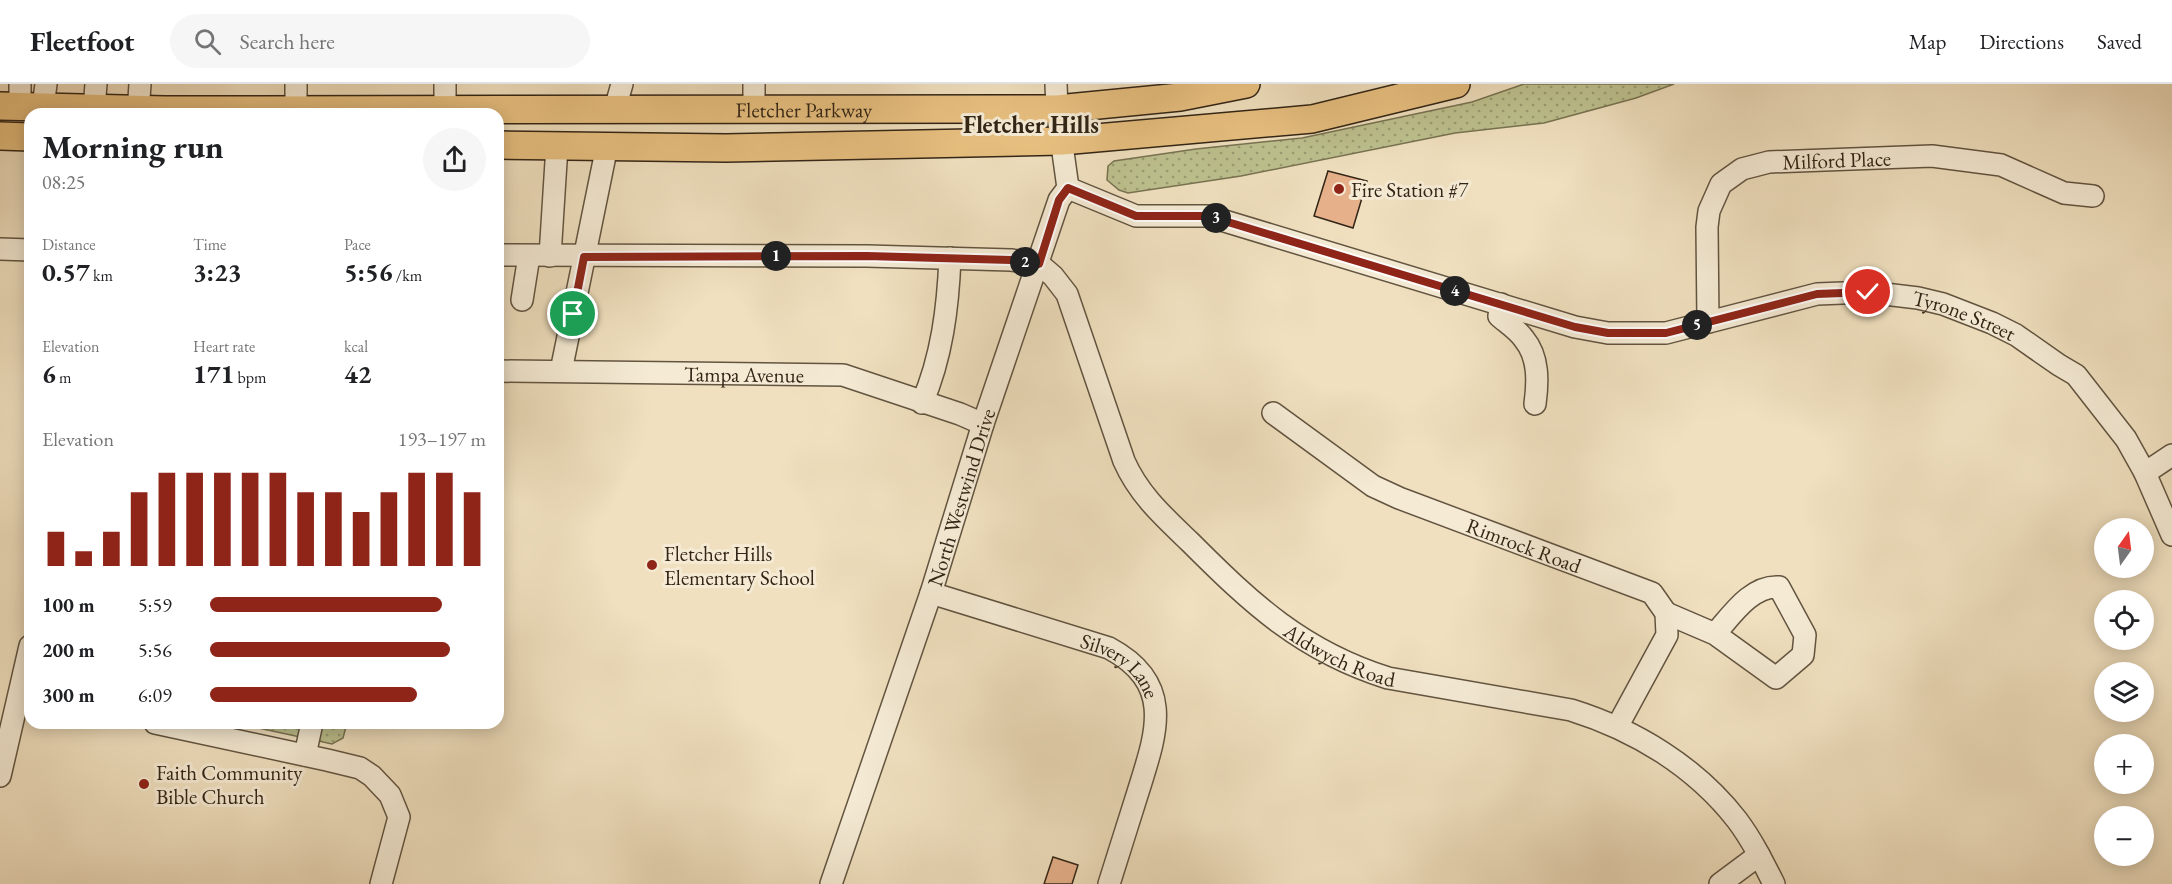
<!DOCTYPE html>
<meta charset="utf-8">
<style>
body{margin:0;font-family:"EB Garamond",serif;background:#f6f6f6;color:#202124;height:100vh;display:flex;flex-direction:column;font-size:22px;white-space:nowrap}
*{box-sizing:border-box;margin:0}
p{font-size:20px;color:#757577}
.icon{flex:none;width:33px;height:33px;fill:none;stroke:currentColor;stroke-width:2;stroke-linecap:round;stroke-linejoin:round}
.map{position:relative;flex:1;overflow:hidden}
.details{position:absolute;left:24px;top:24px;width:480px;height:621px;display:flex;flex-direction:column;background:#fff;border-radius:18px;box-shadow:0 3px 15px #0003}
.details>*{flex:none}
.needle{width:39px;rotate:14deg}
.tools{position:absolute;left:2094px;top:434px;display:grid;gap:12px}
.tools a{display:grid;place-items:center;width:60px;height:60px;border-radius:50%;background:#fff;box-shadow:0 3px 15px #0003;font-size:30px}
.pin{position:absolute;display:grid;place-items:center;width:51px;height:51px;color:#fff;margin:-26px;border:3px solid #fff;border-radius:50%;box-shadow:0 2px 6px #0007}
.km{position:absolute;width:30px;height:30px;margin:-15px;border-radius:50%;background:#222;color:#fff;font-size:16px;line-height:30px;text-align:center}
.round{display:grid;place-items:center;flex:none;width:63px;height:63px;border-radius:32px;background:#f6f6f6}
.summary{display:flex;align-items:center;justify-content:space-between;height:102px;padding:0 18px}
h1{font-size:33px;font-weight:700;line-height:45px}
.metrics{display:grid;grid-template-columns:repeat(3,1fr);gap:9px;height:102px;padding:6px 18px}
.metrics div{display:grid;align-content:center}
.metrics b{font-size:26px;font-weight:700}
.metrics small{font-size:16px;font-weight:400}
.metrics p{font-size:16px}
.chart{height:168px;padding:12px 18px}
.chart p{display:flex;justify-content:space-between}
.chart svg{width:100%;height:108px;margin-top:6px;stroke:#8f2418;stroke-width:6}
ul{padding:0 18px;list-style:none;font-size:20px}
li{display:grid;grid-template-columns:96px 72px 1fr;align-items:center;height:45px}
li i{height:15px;border-radius:8px;background:#8f2418}
header{display:flex;align-items:center;gap:36px;box-sizing:border-box;height:84px;padding:0 30px;background:#fff;border-bottom:2px solid #e0e0e0}
header strong{font-size:28px}
nav{display:flex;gap:33px;margin-inline-start:auto;font-size:21px}
.search{width:420px;height:54px;background:#f6f6f6;display:flex;align-items:center;gap:15px;box-sizing:border-box;padding:0 21px;border-radius:33px;color:#757577;font-size:22px}
.map>svg:first-child{display:block}
.park{fill:url(#park-dots);stroke:#787352;stroke-width:1.5}
.building{fill:#e5b08a;stroke:#322516;stroke-width:1.5}
.lines{fill:none;stroke-linecap:round;stroke-linejoin:round}
.minor-casing{stroke:#625440;stroke-width:24}
.major-casing{stroke:#322516;stroke-width:30}
.minor{stroke:#f5ebd5;stroke-width:21}
.major{stroke:#e8c080;stroke-width:27}
.route-casing{stroke:#fff;stroke-width:12}
.route{stroke:#8f2418;stroke-width:8}
.poi-dot{fill:#8f2418;stroke:#f5ebd5;stroke-width:2}
.labels{text-anchor:middle;dominant-baseline:central;stroke-width:6;stroke-linejoin:round;paint-order:stroke}
.street-label{font-size:21px;fill:#322516;stroke:#f5ebd5}
.poi-label{font-size:21px;fill:#322516;stroke:#f5ebd5;text-anchor:start}
.quarter-label{font-size:24px;font-weight:bold;fill:#322516;stroke:#f5ebd5}
</style>
<header>
<strong>Fleetfoot</strong>
<div class="search"><svg class="icon" aria-label="search" viewBox="0 0 24 24"><circle cx="10" cy="10" r="6"/><path d="M15 15l6 6"/></svg>Search here</div>
<nav><a>Map</a><a>Directions</a><a>Saved</a></nav>
</header>
<div class="map">
<svg width="2172" height="800" viewBox="0 0 2172 800">
<defs>
<pattern id="park-dots" width="8" height="8" patternUnits="userSpaceOnUse" patternTransform="scale(1.5)"><rect width="8" height="8" fill="#bdc18f"/><path d="M2 2h.1M6 6h.1" fill="none" stroke="#9a9d74" stroke-width="1.8" stroke-linecap="round"/></pattern>
</defs>
<rect width="100%" height="100%" fill="#f0e0bf"/>
<filter id="stains"><feTurbulence type="fractalNoise" baseFrequency=".00333" numOctaves="4"/><feColorMatrix values="0 0 0 0 .2 0 0 0 0 .09 0 0 0 0 .02 0 0 0 .5 -.17"/></filter>
<radialGradient id="worn" r=".72"><stop offset=".6" stop-color="#630" stop-opacity="0"/><stop offset="1" stop-color="#630" stop-opacity=".3"/></radialGradient>
<path class="park" d="M 1524,0 L 1674,0 L 1636,14 L 1544,39 L 1455,49 L 1241,92 L 1128,109 L 1119,106 L 1107,96 L 1108,82 L 1114,77 L 1196,65 L 1302,54 L 1472,18 Z
M 236,639 L 347,639 L 343,654 L 332,660 Z"/>
<path class="building" d="M 1328,87 L 1367,97 L 1353,144 L 1314,132 Z
M 1053,773 L 1078,781 L 1072,800 L 1044,800 Z"/>
<g class="lines">
<defs>
<g id="minor">
<path d="M 20,0 L 20,23"/>
<path d="M 296,0 L 296,25"/>
<path d="M 754,0 L 754,25"/>
<path d="M 43,23 L 46,0"/>
<path d="M 94,25 L 96,0"/>
<path d="M 445,25 L 445,0"/>
<path d="M 615,25 L 622,0"/>
<path d="M 138,30 L 140,0"/>
<path id="s1" d="M 1068,104 L 1136,132 L 1208,132 L 1575,243 L 1608,249 L 1666,249 L 1817,210 L 1868,208 L 1918,214 L 1943,220 L 1992,239 L 2016,251 L 2059,281 L 2076,291 L 2126,355 L 2145,389 L 2172,451"/>
<path d="M 0,165 L 30,166"/>
<path id="s2" d="M 498,171 L 867,172 L 1011,176 L 1039,180 L 1053,192 L 1067,210 L 1124,377 C 1139,411 1164,433 1190,458 C 1252,520 1302,567 1388,594 L 1571,626 C 1635,646 1695,682 1737,736 C 1752,756 1763,778 1774,800"/>
<path d="M 550,172 L 557,62"/>
<path d="M 522,216 L 529,172"/>
<path d="M 1501,220 L 1499,232 C 1507,239 1518,246 1524,255 C 1539,273 1538,298 1535,320"/>
<path id="s3" d="M 1708,238 L 1707,143 L 1709,127 L 1721,100 L 1742,85 L 1769,78 L 1932,72 L 2001,81 L 2064,109 L 2093,112"/>
<path id="s4" d="M 498,287 L 843,291 L 960,330 L 983,340"/>
<path d="M 561,287 L 607,62"/>
<path d="M 922,319 C 942,273 948,223 950,174"/>
<path id="s5" d="M 1273,329 L 1373,402 L 1399,414 L 1652,509 L 1666,529 L 1667,551 L 1617,643"/>
<path d="M 2145,389 L 2172,371"/>
<path id="s6" d="M 931,509 L 1109,564 C 1176,600 1156,650 1138,708 C 1128,739 1119,769 1109,800"/>
<path d="M 1666,529 L 1715,550 L 1776,594 L 1803,571 L 1805,551 L 1779,503 C 1751,501 1731,532 1715,550"/>
<path d="M 155,639 L 327,676 L 360,684 L 372,692 L 390,711 L 399,733 L 381,800"/>
<path d="M 305,671 L 312,639"/>
<path d="M 0,692 L 30,562"/>
<path id="s7" d="M 831,800 L 931,509 L 983,340 L 1059,116 L 1068,104 L 1057,25 L 1056,0"/>
<path d="M 1720,800 L 1759,771"/>
</g>
<g id="major">
<path id="s8" d="M 0,22 L 165,26 L 1057,25 L 1180,13 L 1246,0"/>
<path d="M 0,52 L 30,53"/>
<path d="M 498,61 L 726,64 L 1062,57 L 1312,35 L 1456,0"/>
</g>
</defs>
<use href="#minor" class="minor-casing"/>
<use href="#major" class="major-casing"/>
<use href="#minor" class="minor"/>
<use href="#major" class="major"/>
</g>
<g class="lines">
<defs>
<path id="route" d="M 573,230 L 584,173 L 867,172 L 1011,176 L 1039,180 L 1059,116 L 1068,104 L 1136,132 L 1208,132 L 1575,243 L 1608,249 L 1666,249 L 1817,210 L 1868,208"/>
</defs>
<use href="#route" class="route-casing"/>
<use href="#route" class="route"/>
</g>
<g class="poi-dot">
<circle cx="1339" cy="105" r="6"/>
<circle cx="652" cy="481" r="6"/>
<circle cx="144" cy="700" r="6"/>
</g>
<g class="labels">
<g class="street-label">
<text stroke="none"><textPath href="#s8" startOffset="804">Fletcher Parkway</textPath></text>
<text stroke="none"><textPath href="#s3" startOffset="262">Milford Place</textPath></text>
<text stroke="none"><textPath href="#s1" startOffset="927">Tyrone Street</textPath></text>
<text stroke="none"><textPath href="#s4" startOffset="246">Tampa Avenue</textPath></text>
<text stroke="none"><textPath href="#s7" startOffset="408">North Westwind Drive</textPath></text>
<text stroke="none"><textPath href="#s5" startOffset="286">Rimrock Road</textPath></text>
<text stroke="none"><textPath href="#s2" startOffset="1054">Aldwych Road</textPath></text>
<text stroke="none"><textPath href="#s6" startOffset="206">Silvery Lane</textPath></text>
</g>
<g class="poi-label">
<text x="1351" y="105">Fire Station #7</text>
<text x="664" y="469">Fletcher Hills<tspan x="664" dy="24">Elementary School</tspan></text>
<text x="156" y="688">Faith Community<tspan x="156" dy="24">Bible Church</tspan></text>
</g>
<g class="quarter-label">
<text x="1031" y="40">Fletcher Hills</text>
</g>
</g>
<rect width="100%" height="100%" filter="url(#stains)"/>
<rect width="100%" height="100%" fill="url(#worn)"/>
</svg>
<div class="tools">
<a><svg class="needle" viewBox="-14 -14 28 28"><path d="M0-13l5 13h-10z" fill="#e53935"/><path d="M0 13l5-13h-10z" fill="#757577"/></svg></a>
<a><svg class="icon" aria-label="locate" viewBox="0 0 24 24"><circle cx="12" cy="12" r="6"/><path d="M12 2v4M12 18v4M2 12h4M18 12h4"/></svg></a>
<a><svg class="icon" aria-label="layers" viewBox="0 0 24 24"><path d="M12 4l9 5-9 5-9-5zM3 14l9 5 9-5"/></svg></a>
<a>+</a>
<a>−</a>
</div>
<div class="pin" style="left:573px;top:230px;background:#1e9e55"><svg class="icon" aria-label="arrive" viewBox="0 0 24 24"><path d="M6 21V4h12l-3 4 3 4H6"/></svg></div>
<div class="pin" style="left:1868px;top:208px;background:#d93025"><svg class="icon" aria-label="check" viewBox="0 0 24 24"><path d="M5 12l5 5 9-10"/></svg></div>
<b class="km" style="left:776px;top:172px">1</b>
<b class="km" style="left:1025px;top:178px">2</b>
<b class="km" style="left:1216px;top:134px">3</b>
<b class="km" style="left:1455px;top:207px">4</b>
<b class="km" style="left:1697px;top:241px">5</b>
<section class="details">
<div class="summary"><div><h1>Morning run</h1><p>08:25</p></div><a class="round"><svg class="icon" aria-label="share" viewBox="0 0 24 24"><path d="M12 15V3M7 8l5-5 5 5M5 13v7h14v-7"/></svg></a></div>
<div class="metrics">
<div><p>Distance</p><b>0.57<small> km</small></b></div>
<div><p>Time</p><b>3:23</b></div>
<div><p>Pace</p><b>5:56<small> /km</small></b></div>
</div>
<div class="metrics">
<div><p>Elevation</p><b>6<small> m</small></b></div>
<div><p>Heart rate</p><b>171<small> bpm</small></b></div>
<div><p>kcal</p><b>42</b></div>
</div>
<div class="chart"><p><span>Elevation</span>193–197 m</p>
<svg viewBox="0 0 160 44" preserveAspectRatio="none"><path d="M5 44V30M15 44V38M25 44V30M35 44V14M45 44V6M55 44V6M65 44V6M75 44V6M85 44V6M95 44V14M105 44V14M115 44V22M125 44V14M135 44V6M145 44V6M155 44V14"/></svg>
</div>
<ul>
<li><b>100 m</b>5:59<i style="width:84%"></i></li>
<li><b>200 m</b>5:56<i style="width:87%"></i></li>
<li><b>300 m</b>6:09<i style="width:75%"></i></li>
</ul>
</section>
</div>
